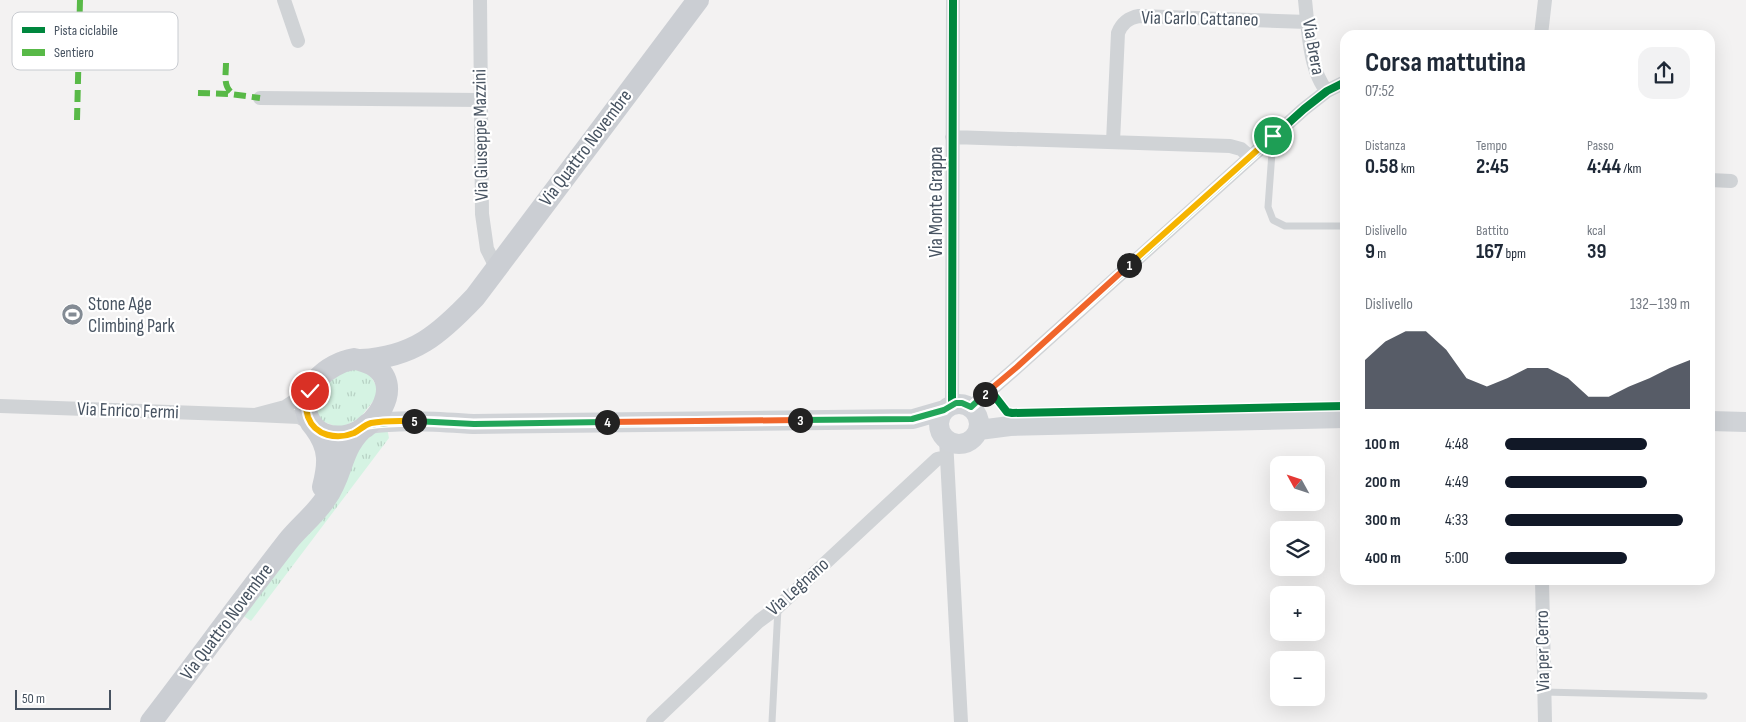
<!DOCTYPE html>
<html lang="it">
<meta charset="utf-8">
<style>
body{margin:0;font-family:"Sofia Sans Condensed",sans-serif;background:#f2f2f3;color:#1f2937;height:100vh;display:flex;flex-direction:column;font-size:19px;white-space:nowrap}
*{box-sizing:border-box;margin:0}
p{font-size:16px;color:#747a83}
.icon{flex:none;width:28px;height:28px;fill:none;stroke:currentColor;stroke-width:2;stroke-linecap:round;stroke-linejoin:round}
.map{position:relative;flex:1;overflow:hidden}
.details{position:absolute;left:1340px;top:30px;width:375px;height:555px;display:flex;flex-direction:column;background:#fff;border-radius:15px;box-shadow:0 5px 20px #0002}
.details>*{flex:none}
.needle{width:32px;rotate:310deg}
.tools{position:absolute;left:1270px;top:456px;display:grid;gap:10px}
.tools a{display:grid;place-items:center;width:55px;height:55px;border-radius:10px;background:#fff;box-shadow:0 5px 20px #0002;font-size:25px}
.scale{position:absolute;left:15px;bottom:12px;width:96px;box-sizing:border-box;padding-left:5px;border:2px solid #475361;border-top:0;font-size:14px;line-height:18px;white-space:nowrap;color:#475361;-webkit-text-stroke:4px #fff;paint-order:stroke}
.pin{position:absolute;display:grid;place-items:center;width:42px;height:42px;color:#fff;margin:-21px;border:2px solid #fff;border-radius:50%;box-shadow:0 1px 5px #0007}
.km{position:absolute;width:25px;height:25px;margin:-12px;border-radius:50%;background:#222;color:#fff;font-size:14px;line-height:25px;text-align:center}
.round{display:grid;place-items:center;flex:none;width:52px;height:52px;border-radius:15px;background:#f2f2f3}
.headline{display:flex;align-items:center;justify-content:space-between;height:85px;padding:0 25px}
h1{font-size:28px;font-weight:700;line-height:38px}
.figures{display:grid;grid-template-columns:repeat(3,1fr);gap:8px;height:85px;padding:5px 25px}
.figures div{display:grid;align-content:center}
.figures b{font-size:21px;font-weight:700}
.figures small{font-size:14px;font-weight:400}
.figures p{font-size:14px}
.chart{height:140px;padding:10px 25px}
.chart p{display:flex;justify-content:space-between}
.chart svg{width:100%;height:90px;margin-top:5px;fill:#111827;opacity:.7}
ul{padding:0 25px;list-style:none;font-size:16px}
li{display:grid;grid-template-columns:80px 60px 1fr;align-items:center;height:38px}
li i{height:12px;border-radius:6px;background:#111827}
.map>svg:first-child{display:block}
.grass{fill:url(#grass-tufts)}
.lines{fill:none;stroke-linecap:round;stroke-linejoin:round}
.lane{stroke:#d0d3d6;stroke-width:7}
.street{stroke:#d0d3d6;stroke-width:14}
.secondary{stroke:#d0d3d7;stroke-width:20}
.primary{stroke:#cbced3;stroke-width:22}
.quiet{stroke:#58b947;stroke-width:6;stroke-dasharray:12 6;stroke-linecap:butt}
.cycleway-casing{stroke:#fff;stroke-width:11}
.cycleway{stroke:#00873e;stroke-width:8}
.split-1-casing{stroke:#fff;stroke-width:10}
.split-2-casing{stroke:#fff;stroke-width:10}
.split-3-casing{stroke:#fff;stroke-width:10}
.split-4-casing{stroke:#fff;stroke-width:10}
.split-5-casing{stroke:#fff;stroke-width:10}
.split-6-casing{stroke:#fff;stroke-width:10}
.split-1{stroke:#f5b400;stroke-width:6}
.split-2{stroke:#f0652b;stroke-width:6}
.split-3{stroke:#22a559;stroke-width:6}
.split-4{stroke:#f0652b;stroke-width:6}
.split-5{stroke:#22a559;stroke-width:6}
.split-6{stroke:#f5b400;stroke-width:6}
.labels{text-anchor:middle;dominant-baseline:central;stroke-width:4.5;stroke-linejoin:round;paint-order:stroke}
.street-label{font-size:19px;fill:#475361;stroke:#fff}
.poi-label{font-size:19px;fill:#475361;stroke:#fff;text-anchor:start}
.key{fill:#fff;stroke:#c8cbd0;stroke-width:1}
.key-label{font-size:14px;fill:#475361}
</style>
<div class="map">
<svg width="1746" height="722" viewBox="0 0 1746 722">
<defs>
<pattern id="grass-tufts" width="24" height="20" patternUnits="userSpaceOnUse" patternTransform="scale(1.25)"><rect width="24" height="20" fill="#d5f3e3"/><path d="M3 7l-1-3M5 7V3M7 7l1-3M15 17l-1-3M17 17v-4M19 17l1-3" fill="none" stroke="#b8d2c5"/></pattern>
</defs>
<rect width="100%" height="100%" fill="#f3f2f2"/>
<path class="grass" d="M 347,370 L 367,370 L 380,392 L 360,418 L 340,428 L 319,420 L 315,394 L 322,386 Z
M 387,428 L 389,438 L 251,621 L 242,615 L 361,437 Z"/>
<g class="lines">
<path class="lane" d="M 1273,139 L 1268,207 L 1273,220 L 1285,226 L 1345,226
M 1544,692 L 1704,696
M 772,722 L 778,608"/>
<path class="street" d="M 284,0 L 298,41
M 480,0 L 482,214 L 487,249 L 496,267
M 1305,0 C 1308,26 1309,71 1327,91
M 1541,35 L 1545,0
M 260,98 L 480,100
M 952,137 L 1230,146 L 1241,149 L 1249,156
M 1113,142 L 1118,33 C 1122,23 1128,18 1139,16 L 1308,22
M 1710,180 L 1731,181
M 309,391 L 285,407 L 255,415 L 299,417 L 311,424
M 952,405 L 953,0
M 0,406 L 255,415
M 971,407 L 1017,367 L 1304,109 L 1327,91 L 1345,82
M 946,439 L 961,722
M 1542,580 L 1545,722
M 653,722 L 759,621 L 778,607 L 937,459 L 946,457"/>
<path class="secondary" d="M939 424a20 20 0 1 1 40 0a20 20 0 1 1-40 0Z
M 1710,421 L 1746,422
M 368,424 C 403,419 438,422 473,424 L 913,419 L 944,410
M 979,430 L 1010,426 L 1345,418"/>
<path class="primary" d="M 354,359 C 422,370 371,452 324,434 C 316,431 311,424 308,417 C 297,389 328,363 354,359 Z
M 361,360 C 414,357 440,334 475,297 L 698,0
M 315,428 C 330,448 329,464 323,487
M 151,722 C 197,662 242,600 288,541 C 300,526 316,514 326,498 C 345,471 339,447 368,424"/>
<path class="quiet" d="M 226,63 C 226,76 222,89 236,95
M 198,93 L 231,94 L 260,98
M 77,120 L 80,0"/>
<defs>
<path id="cycleway" d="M 990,390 L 1007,412 L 1012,413 L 1345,406
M 952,405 L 953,0
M 971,407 L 1017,367 L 1304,109 L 1327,91 L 1345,82
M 368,424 C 403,419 438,422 473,424 L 913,419 L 944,410"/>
</defs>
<use href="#cycleway" class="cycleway-casing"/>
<use href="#cycleway" class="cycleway"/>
</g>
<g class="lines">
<defs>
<path id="split-1" d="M 1129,265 L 1273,136"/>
<path id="split-2" d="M 985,394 L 1017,367 L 1129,265"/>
<path id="split-3" d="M 800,420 L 912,419 L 944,410 L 956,403 L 962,403 L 971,407 L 985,394"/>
<path id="split-4" d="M 607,422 L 800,420"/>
<path id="split-5" d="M 414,421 L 474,424 L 607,422"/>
<path id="split-6" d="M 310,391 C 305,399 305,408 308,417 C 315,436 337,440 354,433 C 360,430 364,425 371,423 C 385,420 400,421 414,421"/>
</defs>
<use href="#split-1" class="split-1-casing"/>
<use href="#split-2" class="split-2-casing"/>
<use href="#split-3" class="split-3-casing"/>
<use href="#split-4" class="split-4-casing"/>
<use href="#split-5" class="split-5-casing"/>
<use href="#split-6" class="split-6-casing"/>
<use href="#split-1" class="split-1"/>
<use href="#split-2" class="split-2"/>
<use href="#split-3" class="split-3"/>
<use href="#split-4" class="split-4"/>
<use href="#split-5" class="split-5"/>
<use href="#split-6" class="split-6"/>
</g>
<defs>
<symbol id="stadium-disc" viewBox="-11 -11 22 22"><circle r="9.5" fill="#838b94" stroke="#fff"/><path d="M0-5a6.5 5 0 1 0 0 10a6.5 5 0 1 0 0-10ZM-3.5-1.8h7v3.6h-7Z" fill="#fff"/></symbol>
</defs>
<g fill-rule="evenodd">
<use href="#stadium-disc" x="60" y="302" width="25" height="25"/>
</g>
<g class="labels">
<g class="street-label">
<text transform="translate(1200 19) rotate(1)">Via Carlo Cattaneo</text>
<text transform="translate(1313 47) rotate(80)">Via Brera</text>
<text transform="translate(481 135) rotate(-91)">Via Giuseppe Mazzini</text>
<text transform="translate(586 148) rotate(-53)">Via Quattro Novembre</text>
<text transform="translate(936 202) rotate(-90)">Via Monte Grappa</text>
<text transform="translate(128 411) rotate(2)">Via Enrico Fermi</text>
<text transform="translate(798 587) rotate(-42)">Via Legnano</text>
<text transform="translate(227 622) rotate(-53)">Via Quattro Novembre</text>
<text transform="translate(1543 651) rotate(-91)">Via per Cerro</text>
</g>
<g class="poi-label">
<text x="88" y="304">Stone Age<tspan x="88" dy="22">Climbing Park</tspan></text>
</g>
</g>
<rect x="12" y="12" width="166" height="58" rx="8" class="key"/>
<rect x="22" y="27" width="23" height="6" fill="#00873e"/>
<rect x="22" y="49" width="23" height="7" fill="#58b947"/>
<g class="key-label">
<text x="54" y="35">Pista ciclabile</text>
<text x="54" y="57">Sentiero</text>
</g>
</svg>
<div class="tools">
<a><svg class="needle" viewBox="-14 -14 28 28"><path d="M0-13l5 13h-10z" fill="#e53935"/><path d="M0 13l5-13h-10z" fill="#747a83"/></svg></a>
<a><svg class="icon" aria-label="layers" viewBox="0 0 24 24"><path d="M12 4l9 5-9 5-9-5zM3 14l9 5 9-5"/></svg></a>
<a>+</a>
<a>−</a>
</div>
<div class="scale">50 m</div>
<div class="pin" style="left:1273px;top:136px;background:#1e9e55"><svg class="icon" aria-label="arrive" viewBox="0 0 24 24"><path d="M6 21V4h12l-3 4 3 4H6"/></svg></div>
<div class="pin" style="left:310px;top:391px;background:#d93025"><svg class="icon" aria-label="check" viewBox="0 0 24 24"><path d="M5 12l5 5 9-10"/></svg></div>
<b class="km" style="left:1129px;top:265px">1</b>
<b class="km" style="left:985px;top:394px">2</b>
<b class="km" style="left:800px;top:420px">3</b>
<b class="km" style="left:607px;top:422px">4</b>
<b class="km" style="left:414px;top:421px">5</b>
<section class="details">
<div class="headline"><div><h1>Corsa mattutina</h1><p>07:52</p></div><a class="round"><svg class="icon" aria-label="share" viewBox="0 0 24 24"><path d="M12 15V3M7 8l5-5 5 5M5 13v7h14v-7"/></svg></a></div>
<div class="figures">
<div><p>Distanza</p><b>0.58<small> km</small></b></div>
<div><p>Tempo</p><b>2:45</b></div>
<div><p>Passo</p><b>4:44<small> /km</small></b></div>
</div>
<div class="figures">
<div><p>Dislivello</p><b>9<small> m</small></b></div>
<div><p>Battito</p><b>167<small> bpm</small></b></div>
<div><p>kcal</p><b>39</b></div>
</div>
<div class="chart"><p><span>Dislivello</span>132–139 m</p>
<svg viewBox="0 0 160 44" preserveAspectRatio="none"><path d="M0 44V20L10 11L20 6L30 6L40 15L50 29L60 33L70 29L80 24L90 24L100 29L110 38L120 38L130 33L140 29L150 24L160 20V44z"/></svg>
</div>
<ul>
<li><b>100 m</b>4:48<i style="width:77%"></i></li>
<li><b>200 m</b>4:49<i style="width:77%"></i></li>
<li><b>300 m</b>4:33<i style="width:96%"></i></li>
<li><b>400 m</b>5:00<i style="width:66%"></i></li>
</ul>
</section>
</div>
